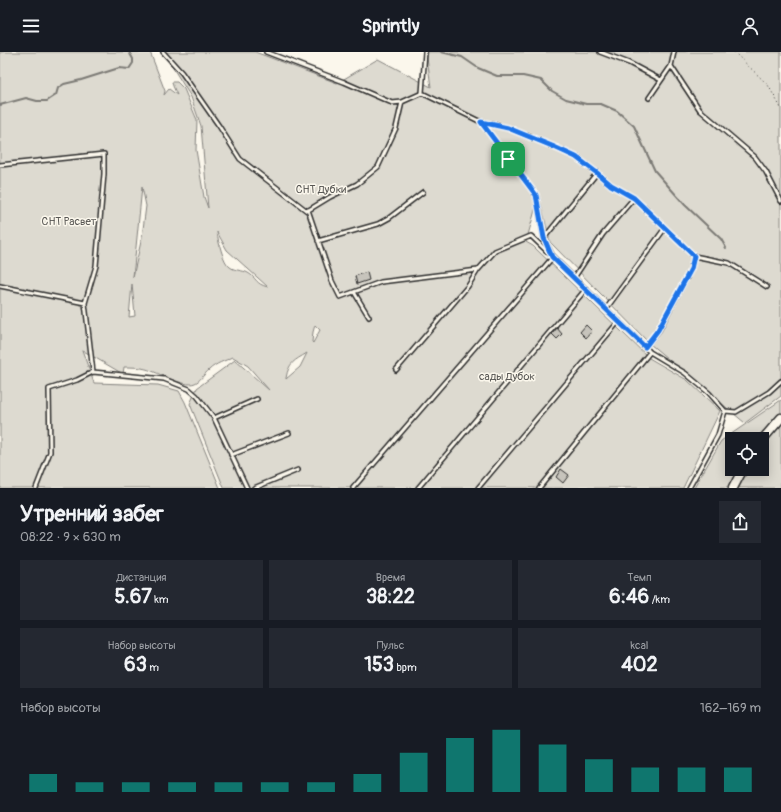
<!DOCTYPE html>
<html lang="ru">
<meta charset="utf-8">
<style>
body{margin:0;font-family:Pangolin,sans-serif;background:#242831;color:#f1f3f6;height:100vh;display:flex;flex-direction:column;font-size:15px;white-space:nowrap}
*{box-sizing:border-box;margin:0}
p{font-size:13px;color:#9ea1a6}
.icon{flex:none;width:22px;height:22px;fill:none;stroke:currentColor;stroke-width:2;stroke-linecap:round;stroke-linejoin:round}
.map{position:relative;height:436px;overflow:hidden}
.side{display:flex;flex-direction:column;background:#171b24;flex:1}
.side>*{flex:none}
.tools{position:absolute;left:725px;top:380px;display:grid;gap:8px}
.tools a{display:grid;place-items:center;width:44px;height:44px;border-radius:0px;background:#171b24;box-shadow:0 2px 10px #0003;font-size:20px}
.pin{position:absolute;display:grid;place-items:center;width:34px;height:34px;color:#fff;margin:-17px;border-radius:8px;box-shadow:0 2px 6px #0006}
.round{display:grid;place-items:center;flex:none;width:42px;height:42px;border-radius:0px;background:#242831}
.head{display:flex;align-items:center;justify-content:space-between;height:68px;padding:0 20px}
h1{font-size:22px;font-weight:800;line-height:30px}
.figures{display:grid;grid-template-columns:repeat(3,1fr);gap:6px;height:68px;padding:4px 20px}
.figures div{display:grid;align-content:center;border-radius:0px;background:#242831;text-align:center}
.figures b{font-size:20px;font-weight:800}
.figures small{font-size:11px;font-weight:400}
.figures p{font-size:11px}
.chart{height:112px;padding:8px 20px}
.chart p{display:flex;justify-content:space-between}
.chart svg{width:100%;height:72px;margin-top:4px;stroke:#0f766e;stroke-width:6}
header{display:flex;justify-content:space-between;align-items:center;height:52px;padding:0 20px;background:#171b24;font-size:18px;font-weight:800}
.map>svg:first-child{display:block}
.green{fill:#dddad0;stroke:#84827e;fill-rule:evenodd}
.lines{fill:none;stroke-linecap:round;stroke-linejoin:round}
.stream{stroke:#7b7a75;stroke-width:2}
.building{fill:#c7c4bc;stroke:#2b2b2b}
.service-casing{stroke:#2b2b2b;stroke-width:6}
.tertiary-casing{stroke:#2b2b2b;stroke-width:11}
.path{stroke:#2b2b2b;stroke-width:1;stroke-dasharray:1 3;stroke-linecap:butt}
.service{stroke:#fbf7ec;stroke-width:3}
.tertiary{stroke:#fbf7ec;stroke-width:8}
.route-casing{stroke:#fff;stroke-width:8}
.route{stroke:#1a73e8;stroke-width:5}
.labels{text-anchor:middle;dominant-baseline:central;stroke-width:3;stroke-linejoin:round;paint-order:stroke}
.park-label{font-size:11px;fill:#585754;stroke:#fbf7ec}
</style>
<header><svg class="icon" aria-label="menu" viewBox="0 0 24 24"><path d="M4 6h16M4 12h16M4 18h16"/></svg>Sprintly<svg class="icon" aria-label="person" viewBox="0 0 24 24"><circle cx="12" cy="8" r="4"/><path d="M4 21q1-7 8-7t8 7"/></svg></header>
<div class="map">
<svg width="781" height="436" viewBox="0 0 781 436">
<rect width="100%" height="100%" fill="#fbf7ec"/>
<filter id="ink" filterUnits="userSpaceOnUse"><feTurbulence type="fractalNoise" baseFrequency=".025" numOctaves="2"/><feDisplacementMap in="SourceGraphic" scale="8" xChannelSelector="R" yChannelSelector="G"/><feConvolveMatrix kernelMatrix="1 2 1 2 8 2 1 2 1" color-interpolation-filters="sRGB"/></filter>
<g filter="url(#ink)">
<path class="green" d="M 0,0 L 150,0 L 165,39 L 164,43 L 169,37 L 177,43 L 173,34 L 172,30 L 177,30 L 184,37 L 197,68 L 196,98 L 204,145 L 208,156 L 201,74 L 191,45 L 163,0 L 255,0 L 337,31 L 378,7 L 431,35 L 427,6 L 428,0 L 781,0 L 781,344 L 745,371 L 650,292 L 550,190 L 539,144 L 526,190 L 533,194 L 649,306 L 687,328 L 720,359 L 683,436 L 224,436 L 190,352 L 197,336 L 235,308 L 269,338 L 248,314 L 233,305 C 225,309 216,311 209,318 C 205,321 200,329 195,331 C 184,336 158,320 146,317 C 139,315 131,315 124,315 L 123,322 L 82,298 L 94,331 L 158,333 L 179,339 L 185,350 L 220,436 L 0,436 ZM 142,135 L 146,154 L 142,185 L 133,225 ZM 217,180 L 227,198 L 268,235 C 255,232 257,226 248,221 C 243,218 235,219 230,215 C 223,211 218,188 217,180 ZM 132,232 L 135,264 L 129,265 ZM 315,273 L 320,278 L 313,291 L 312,290 L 313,280 ZM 307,301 L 300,315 L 286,327 L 286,326 C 289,310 294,309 307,301 Z
M 781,348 L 781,436 L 694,436 L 721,389 ZM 732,387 L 762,387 L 762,417 L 732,417 Z"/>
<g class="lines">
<path class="stream" d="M 441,0 L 462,5 L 478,16 L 497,24 L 523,24 L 541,28 L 552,39 L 566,47 L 586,52 L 601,52 L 617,59 L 634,74 L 655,119 L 685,153 L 721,187 L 726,196
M 0,53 L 26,46 L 37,49 L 47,49 L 56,43 L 58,36 L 64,32 L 81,28 L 119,16 L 129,17 L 133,11 L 133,7 L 129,0"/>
</g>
<path class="building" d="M 367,220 L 369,228 L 357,232 L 355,224 Z
M 586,273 L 592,279 L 586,286 L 580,280 Z
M 557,276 L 562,282 L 557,287 L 552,282 Z
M 561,417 L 569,423 L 563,431 L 556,425 Z"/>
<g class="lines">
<defs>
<path id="service" d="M 163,0 L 182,21 L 219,74 L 240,107 L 307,159 L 330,145 L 357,132 L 378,115 L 396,76 L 402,50
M 266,0 L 344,30 L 392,51 L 402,50 L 422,41
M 425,0 L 422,41 L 481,70 L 536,143 L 544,186 L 553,205 L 650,300 L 685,321 L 709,341 L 725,359 L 718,383 L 689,436
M 600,0 L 629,11 L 661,28
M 671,14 L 700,58 L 755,105 L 766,120 L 781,149
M 649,46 L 671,14 L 674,0
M 481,70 L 508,76 L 552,94 L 576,105 L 597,121 L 611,133 L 634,146 L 694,204 L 729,211 L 767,235
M 0,113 L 104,102 L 104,122 L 96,214 L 85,251
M 308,158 L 332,229 L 340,245 L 381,230 L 437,223 L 478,218 L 495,199 L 531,184 L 553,205 L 353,436
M 544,186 L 597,121
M 318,189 L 378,172 L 389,166 L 423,140
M 574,226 L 603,182 L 634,146
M 0,234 L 85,251 L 93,320
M 354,240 L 369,265
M 606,257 L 665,176
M 645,295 L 659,278 L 691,217 L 694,204
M 396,318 L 468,234 L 478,218
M 725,359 L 736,360 L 769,340 L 781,329
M 214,366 L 257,347
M 231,403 L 289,381
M 36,436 L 50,400 L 49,337 L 77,328 L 93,320 L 164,327 L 189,337 L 197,344 L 214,366 L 247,436
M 254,436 L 298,418
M 418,436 L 586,237
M 478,436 L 619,269
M 539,436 L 650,300"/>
<path id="tertiary" d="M 762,388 L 781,366
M 733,436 L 743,417"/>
</defs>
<use href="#service" class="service-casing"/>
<use href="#tertiary" class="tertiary-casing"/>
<path class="path" d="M 734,0 L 768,33 L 781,56"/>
<use href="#service" class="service"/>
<use href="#tertiary" class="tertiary"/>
</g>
</g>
<g class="lines" filter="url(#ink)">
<defs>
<path id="route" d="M 481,70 L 508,76 L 552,94 L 576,105 L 597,121 L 611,133 L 634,146 L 694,204 L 691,217 L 658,278 L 645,295 L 552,205 L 544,186 L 536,143 Z"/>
</defs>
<use href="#route" class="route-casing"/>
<use href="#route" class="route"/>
</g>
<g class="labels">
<g class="park-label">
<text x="321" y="137">СНТ Дубки</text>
<text x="69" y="169">СНТ Расвет</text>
<text x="507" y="324">сады Дубок</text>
</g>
</g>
</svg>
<div class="tools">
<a><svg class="icon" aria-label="locate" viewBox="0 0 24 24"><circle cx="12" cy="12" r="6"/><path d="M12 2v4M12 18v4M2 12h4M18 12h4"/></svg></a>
</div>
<div class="pin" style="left:508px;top:107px;background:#1e9e55"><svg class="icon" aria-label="arrive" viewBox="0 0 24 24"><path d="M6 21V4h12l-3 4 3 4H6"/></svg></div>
</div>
<section class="side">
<div class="head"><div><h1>Утренний забег</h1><p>08:22 · 9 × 630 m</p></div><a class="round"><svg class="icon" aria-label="share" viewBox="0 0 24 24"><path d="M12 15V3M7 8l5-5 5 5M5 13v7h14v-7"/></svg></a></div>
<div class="figures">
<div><p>Дистанция</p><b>5.67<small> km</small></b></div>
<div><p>Время</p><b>38:22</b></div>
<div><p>Темп</p><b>6:46<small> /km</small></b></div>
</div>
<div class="figures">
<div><p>Набор высоты</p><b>63<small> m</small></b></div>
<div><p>Пульс</p><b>153<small> bpm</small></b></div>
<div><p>kcal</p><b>402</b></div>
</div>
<div class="chart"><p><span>Набор высоты</span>162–169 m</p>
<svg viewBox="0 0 160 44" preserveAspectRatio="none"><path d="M5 44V33M15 44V38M25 44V38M35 44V38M45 44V38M55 44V38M65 44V38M75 44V33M85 44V20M95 44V11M105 44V6M115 44V15M125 44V24M135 44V29M145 44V29M155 44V29"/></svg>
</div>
</section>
